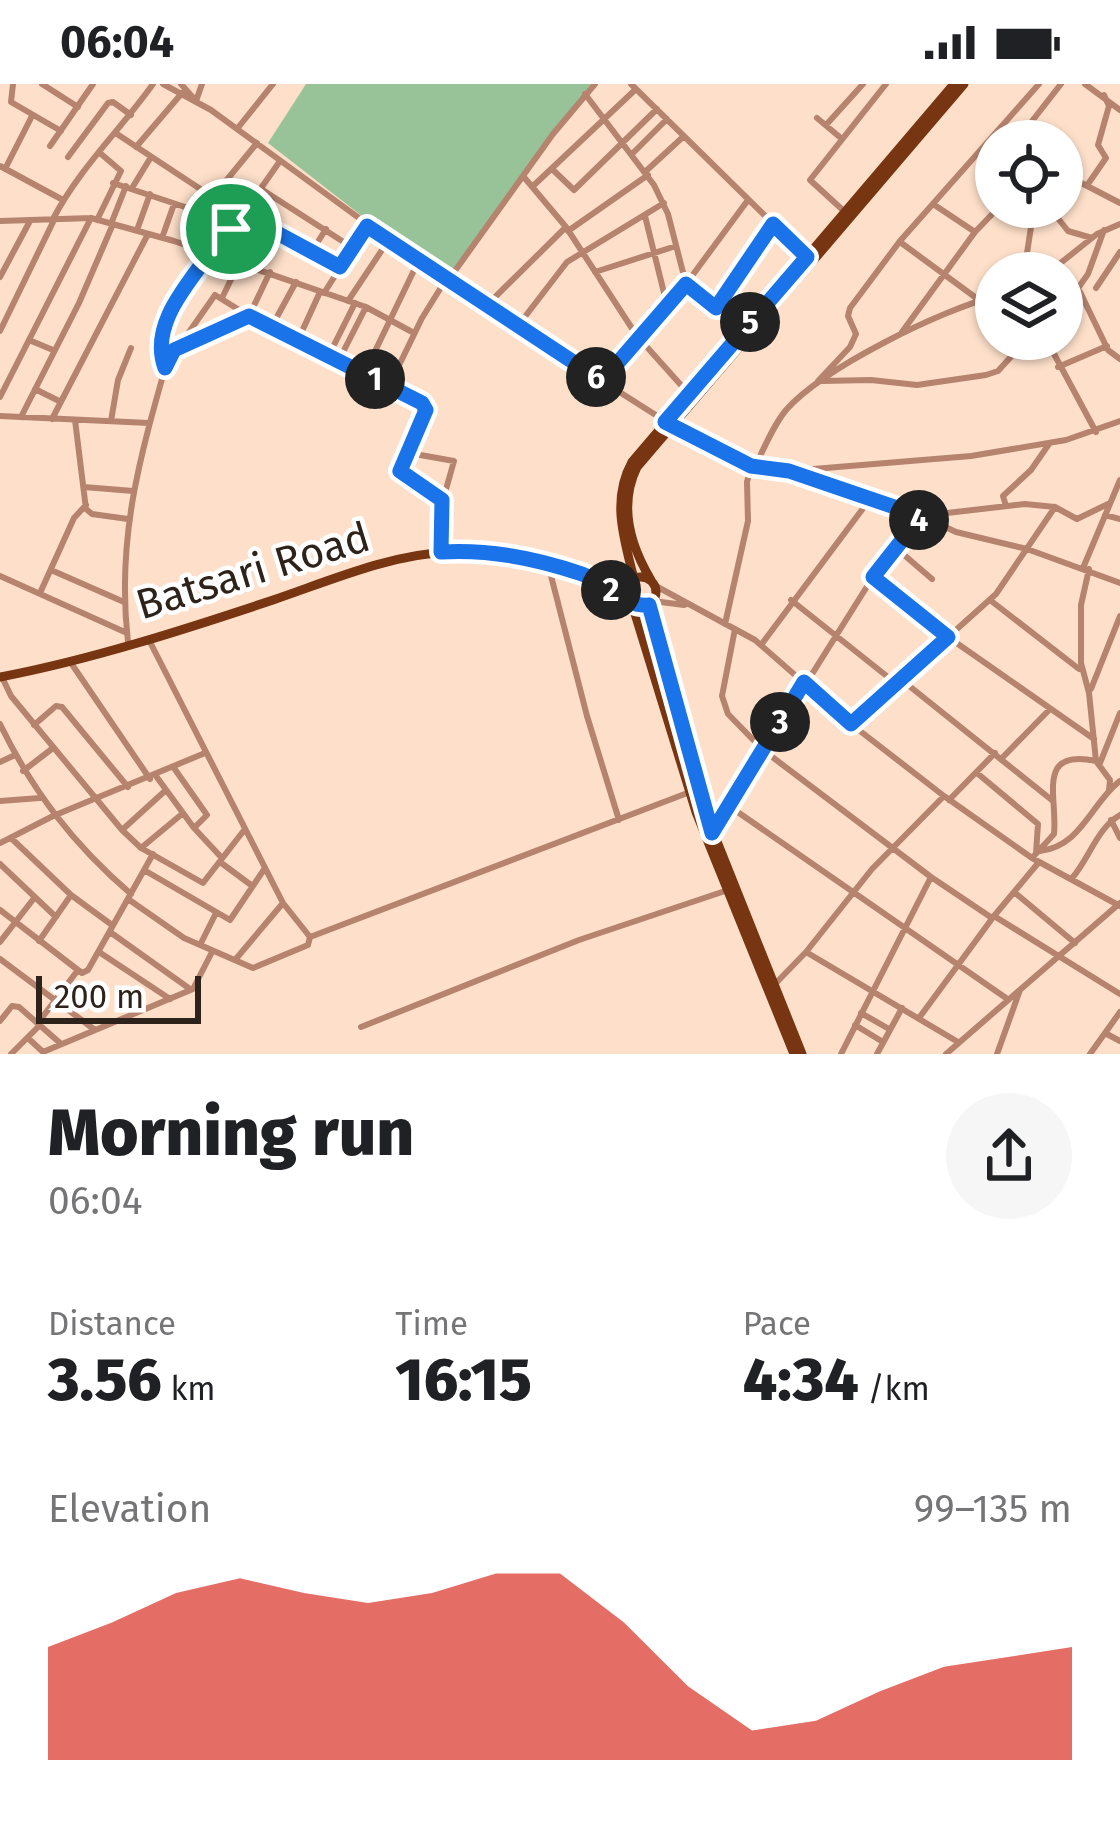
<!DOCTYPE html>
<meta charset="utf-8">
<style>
body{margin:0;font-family:"Fira Sans",sans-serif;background:#f6f6f6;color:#202124;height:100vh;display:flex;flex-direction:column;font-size:45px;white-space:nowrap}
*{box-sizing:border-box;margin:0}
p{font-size:39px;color:#757577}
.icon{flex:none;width:66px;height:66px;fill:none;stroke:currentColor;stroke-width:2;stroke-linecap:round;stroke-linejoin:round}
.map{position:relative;height:970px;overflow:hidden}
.sheet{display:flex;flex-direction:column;background:#fff;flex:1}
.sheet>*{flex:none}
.buttons{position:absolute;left:975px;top:36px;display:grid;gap:24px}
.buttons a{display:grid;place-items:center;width:108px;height:108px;border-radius:50%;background:#fff;box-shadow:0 3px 9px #0004;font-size:60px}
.scale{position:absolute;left:36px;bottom:30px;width:165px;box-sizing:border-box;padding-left:12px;border:6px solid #2d231a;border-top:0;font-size:33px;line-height:42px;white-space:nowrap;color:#2d231a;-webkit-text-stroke:9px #fff;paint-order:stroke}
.pin{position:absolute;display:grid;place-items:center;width:102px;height:102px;color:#fff;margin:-51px;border:6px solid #fff;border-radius:50%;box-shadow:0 3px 12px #0007}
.km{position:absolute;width:60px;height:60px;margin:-30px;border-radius:50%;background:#222;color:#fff;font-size:33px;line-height:60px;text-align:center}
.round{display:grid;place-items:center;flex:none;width:126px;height:126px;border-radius:63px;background:#f6f6f6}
.summary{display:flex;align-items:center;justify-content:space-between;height:204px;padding:0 48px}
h1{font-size:66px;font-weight:800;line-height:90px}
.metrics{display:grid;grid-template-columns:repeat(3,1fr);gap:18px;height:204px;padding:12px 48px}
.metrics div{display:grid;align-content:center}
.metrics b{font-size:60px;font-weight:800}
.metrics small{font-size:33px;font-weight:400}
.metrics p{font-size:33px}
.chart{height:336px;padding:24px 48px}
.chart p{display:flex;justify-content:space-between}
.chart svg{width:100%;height:216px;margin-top:12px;fill:#d93025;opacity:.7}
.status{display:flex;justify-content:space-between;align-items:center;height:84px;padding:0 60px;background:#fff;direction:ltr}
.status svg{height:33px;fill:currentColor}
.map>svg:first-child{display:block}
.green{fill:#98c399}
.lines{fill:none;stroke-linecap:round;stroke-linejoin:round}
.minor{stroke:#b5836e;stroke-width:6}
.major{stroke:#783512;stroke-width:9}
.route-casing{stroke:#fff;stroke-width:24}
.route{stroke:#1a73e8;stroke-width:15}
.labels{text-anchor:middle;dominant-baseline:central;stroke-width:9;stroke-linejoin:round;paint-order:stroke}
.street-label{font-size:42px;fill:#2d231a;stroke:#fff}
</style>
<div class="status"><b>06:04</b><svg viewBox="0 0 49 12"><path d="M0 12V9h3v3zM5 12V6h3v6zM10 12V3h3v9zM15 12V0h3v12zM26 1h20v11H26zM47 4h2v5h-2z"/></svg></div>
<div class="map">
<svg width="1120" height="970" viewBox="0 0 1120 970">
<rect width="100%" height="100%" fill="#fee0ca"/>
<path class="green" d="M 306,0 L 591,0 L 448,199 L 268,59 Z"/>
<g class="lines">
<path class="minor" d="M 13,0 L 11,18 L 61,47
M 42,0 L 78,23
M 163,0 L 211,26 L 448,199 L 695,356 L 751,382 L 789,387 L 971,372 L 1066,356 L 1120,337
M 181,0 L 196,17 L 202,0
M 631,0 L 807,173
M 1085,0 L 1120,26
M 585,10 L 654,101 L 668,130 L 686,200 L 745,244
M 817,34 L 842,55
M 826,41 L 863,0
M 237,45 L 273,0
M 117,50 L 214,114
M 1028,57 L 1022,50 L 1061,0
M 50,62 L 93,0
M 136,63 L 182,9
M 633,69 L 667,35
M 68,73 L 108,19 L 113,18 L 131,31
M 0,82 L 63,116
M 5,85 L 32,32
M 552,85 L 574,106 L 657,25
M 646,87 L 684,52
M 1062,89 L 1120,119
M 523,92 L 566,143 L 637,252 L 689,310
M 113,99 L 206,130
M 1088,100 L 1106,74 L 1098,61 L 1109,22 L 1104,11
M 532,103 L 636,5
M 132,104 L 151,73
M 261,105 L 353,164
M 933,120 L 975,148
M 1049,123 L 1068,147 L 1092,154
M 845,128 L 810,96 L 886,0
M 645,132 L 667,221
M 240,133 L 270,154 L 279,150 L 340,183
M 53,135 C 79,85 121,45 153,0
M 97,136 L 121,87 L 100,69
M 0,137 L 91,134 L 174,157 L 366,223 L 414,249
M 111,140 L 126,102
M 137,146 L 150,110
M 568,147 L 648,91
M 162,154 L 174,120
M 900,158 L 979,216
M 194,163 L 216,109 L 257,59
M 312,167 L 326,145
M 213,168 L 224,147 L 234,143 L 280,77
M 595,188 L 676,162
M 1024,189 L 1034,123
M 1048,189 L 1097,150 L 1120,140
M 0,193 L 30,137
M 447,198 L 553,50 L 595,0
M 1096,204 L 1120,168
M 1080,208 L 1108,266 L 1120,275
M 324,209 L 367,142
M 222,214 L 240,177
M 348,217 L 388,157
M 485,223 L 566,143
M 716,224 L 773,140
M 1062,227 L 1088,190 L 1104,146
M 272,242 L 296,198
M 517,243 L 567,178 L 664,119
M 0,247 L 55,134
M 902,248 L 975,148 L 999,123
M 1046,255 L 1096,348
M 29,256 L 53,266
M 298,256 L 320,208
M 180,261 L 215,211 L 249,232 L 422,319 L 426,326 L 401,387 L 443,416
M 329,271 L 355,219
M 339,276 L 366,223
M 164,282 C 150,241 189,199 209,167
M 1058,283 L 1107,262
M 365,288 L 418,178
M 602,297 L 637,252 L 686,200 L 748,116
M 818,297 L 850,263 L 856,250 L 848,232 L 850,224 L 900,157 L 1039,0
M 822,297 L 871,296 L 917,301 L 986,291 L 998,287 L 1027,255
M 389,302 L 422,234 L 445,197
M 35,305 L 61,318
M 0,313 L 91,134
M 0,332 L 149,339
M 21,333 L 79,219 L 113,140
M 52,335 L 148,150
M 75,336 L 86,425 L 92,430 L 128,435
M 111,337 L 118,296 L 131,264
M 409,369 L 454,377 L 443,416 L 441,468
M 755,383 C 764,364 773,342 786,326 C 823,284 941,226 996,212
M 792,388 L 903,423 L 956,448 L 1027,465 L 1120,499
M 84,403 L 133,407
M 1006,422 L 1003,412 L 1031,386 L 1049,360
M 1105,431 L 1120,435
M 896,464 L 932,495
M 549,484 L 587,632 L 619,736
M 1083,484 L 1120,396
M 1089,485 L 1081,521 L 1081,579 L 1089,609 L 1096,677 L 1110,696 L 1109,706
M 51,486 L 124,518
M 0,492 L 127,549
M 874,494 L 948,553 L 1094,655
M 654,501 L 755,556 L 851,640 L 944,712 L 1032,774 L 1120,822
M 40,509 L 74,434 L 86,421
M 791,516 L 898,601
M 990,516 L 1079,585
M 653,517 L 684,521
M 725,540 L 748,437 L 747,398 L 751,382
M 735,545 L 722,612 L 728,630 L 763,666 L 931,793 L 992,834
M 149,556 L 283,819 L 310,853
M 128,558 C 116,455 140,372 168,274 L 174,265 L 249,232 L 270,188
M 761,561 L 870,415
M 71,579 L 150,695
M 2,593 L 11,612 L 122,746 L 141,764 L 203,799 L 245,745
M 903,597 L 1053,717
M 1091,605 L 1120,532
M 0,640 C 33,708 74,761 131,810
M 851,640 L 996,510 L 1055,423
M 34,641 L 56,622 L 62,623 L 128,703
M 1002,674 L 1049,626
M 0,678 L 15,671
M 1100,679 L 1120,629
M 174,684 L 207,731 L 194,744
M 23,687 L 53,664
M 977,689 L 1038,740 L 1036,769
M 156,692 L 194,744 L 221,773
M 949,716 L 995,669
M 0,717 L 40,714
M 729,722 L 1006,914
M 1111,736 L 1120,754
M 122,746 L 166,706
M 714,746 L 873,493 L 921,432 L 1025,420 L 1055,423 L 1077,435 L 1110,419
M 11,754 L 71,811 L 112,841
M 0,759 L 53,732 L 205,669
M 141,764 L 182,730
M 1040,767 C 1082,762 1091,719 1120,697
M 1032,774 L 1054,750 C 1058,714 1035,664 1096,677
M 220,778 L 251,801
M 0,780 L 56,833
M 144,786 L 230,836 L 265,784
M 1072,794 C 1089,775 1097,744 1120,731
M 1014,808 L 1075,859
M 128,815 L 184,854 L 253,884 L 308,861 L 310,853 L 690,708
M 0,826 L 78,886
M 994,832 L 1120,910
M 110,848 L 190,905
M 39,857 L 71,811
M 0,858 L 35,813
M 200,861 L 216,829
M 99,868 L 170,915
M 806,868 L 958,958
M 0,875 L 95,946
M 235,876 L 283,819
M 776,899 L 806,868 L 872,785 L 943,713
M 861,929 L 889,945
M 919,934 L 994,832 L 1039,778
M 0,937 L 12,922 L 19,923 L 60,959
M 38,939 L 78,886 L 82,889 L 88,886 L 153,770
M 855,941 L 883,958
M 361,943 L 579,856 L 725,807
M 1105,949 L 1120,957
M 29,955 L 43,968 L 193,905 L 212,868
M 11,970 L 40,941
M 841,970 L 931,793
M 877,970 L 902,924
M 946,970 L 1120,819
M 997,970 L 1020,906
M 1090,970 L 1120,928"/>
<path class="major" d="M626 508a15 15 0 1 1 30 0a15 15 0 1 1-30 0Z
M 596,495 L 627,515
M 634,495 C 624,455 611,416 632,378 L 954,0
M 651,496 C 630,461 618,422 637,383 L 964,0
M 632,520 L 696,728 L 794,970
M 649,521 L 704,725 L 802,970
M 0,593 C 90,576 186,545 273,516 C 329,497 391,470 450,468 C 512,465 569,493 629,498"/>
</g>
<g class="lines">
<defs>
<path id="route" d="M 240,134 L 270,154 L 279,150 L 340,183 L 367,142 L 602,297 L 686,200 L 716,224 L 773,140 L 807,173 L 665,338 L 751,382 L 789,387 L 921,432 L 873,493 L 948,553 L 851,640 L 804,598 L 712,749 L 649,521 C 625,524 604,498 582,490 C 538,475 487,465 441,468 L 442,416 L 400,387 L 426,326 L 422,319 L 249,232 L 174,266 L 165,284 C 146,232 205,185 224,147 L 234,142 Z"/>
</defs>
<use href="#route" class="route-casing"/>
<use href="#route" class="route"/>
</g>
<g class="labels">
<g class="street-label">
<text transform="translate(253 487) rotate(-17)">Batsari Road</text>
</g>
</g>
</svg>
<div class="buttons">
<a><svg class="icon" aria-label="locate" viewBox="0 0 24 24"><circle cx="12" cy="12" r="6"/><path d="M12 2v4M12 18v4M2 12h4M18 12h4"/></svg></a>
<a><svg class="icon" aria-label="layers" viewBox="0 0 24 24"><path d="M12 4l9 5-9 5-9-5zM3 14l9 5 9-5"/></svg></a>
</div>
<div class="scale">200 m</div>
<div class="pin" style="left:231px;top:145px;background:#1e9e55"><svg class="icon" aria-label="arrive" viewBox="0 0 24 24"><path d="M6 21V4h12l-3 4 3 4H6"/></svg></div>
<b class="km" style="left:375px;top:295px">1</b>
<b class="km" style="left:611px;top:506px">2</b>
<b class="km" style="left:780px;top:638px">3</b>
<b class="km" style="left:919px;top:436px">4</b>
<b class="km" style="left:750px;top:238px">5</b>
<b class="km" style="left:596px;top:293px">6</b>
</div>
<section class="sheet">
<div class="summary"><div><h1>Morning run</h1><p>06:04</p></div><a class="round"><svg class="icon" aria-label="share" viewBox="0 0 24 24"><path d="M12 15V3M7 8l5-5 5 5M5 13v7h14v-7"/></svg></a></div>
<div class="metrics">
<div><p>Distance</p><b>3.56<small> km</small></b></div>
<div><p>Time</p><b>16:15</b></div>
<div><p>Pace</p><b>4:34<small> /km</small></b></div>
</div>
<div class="chart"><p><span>Elevation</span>99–135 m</p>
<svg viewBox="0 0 160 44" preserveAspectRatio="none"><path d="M0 44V21L10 16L20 10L30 7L40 10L50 12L60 10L70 6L80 6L90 16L100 29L110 38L120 36L130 30L140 25L150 23L160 21V44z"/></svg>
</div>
</section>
